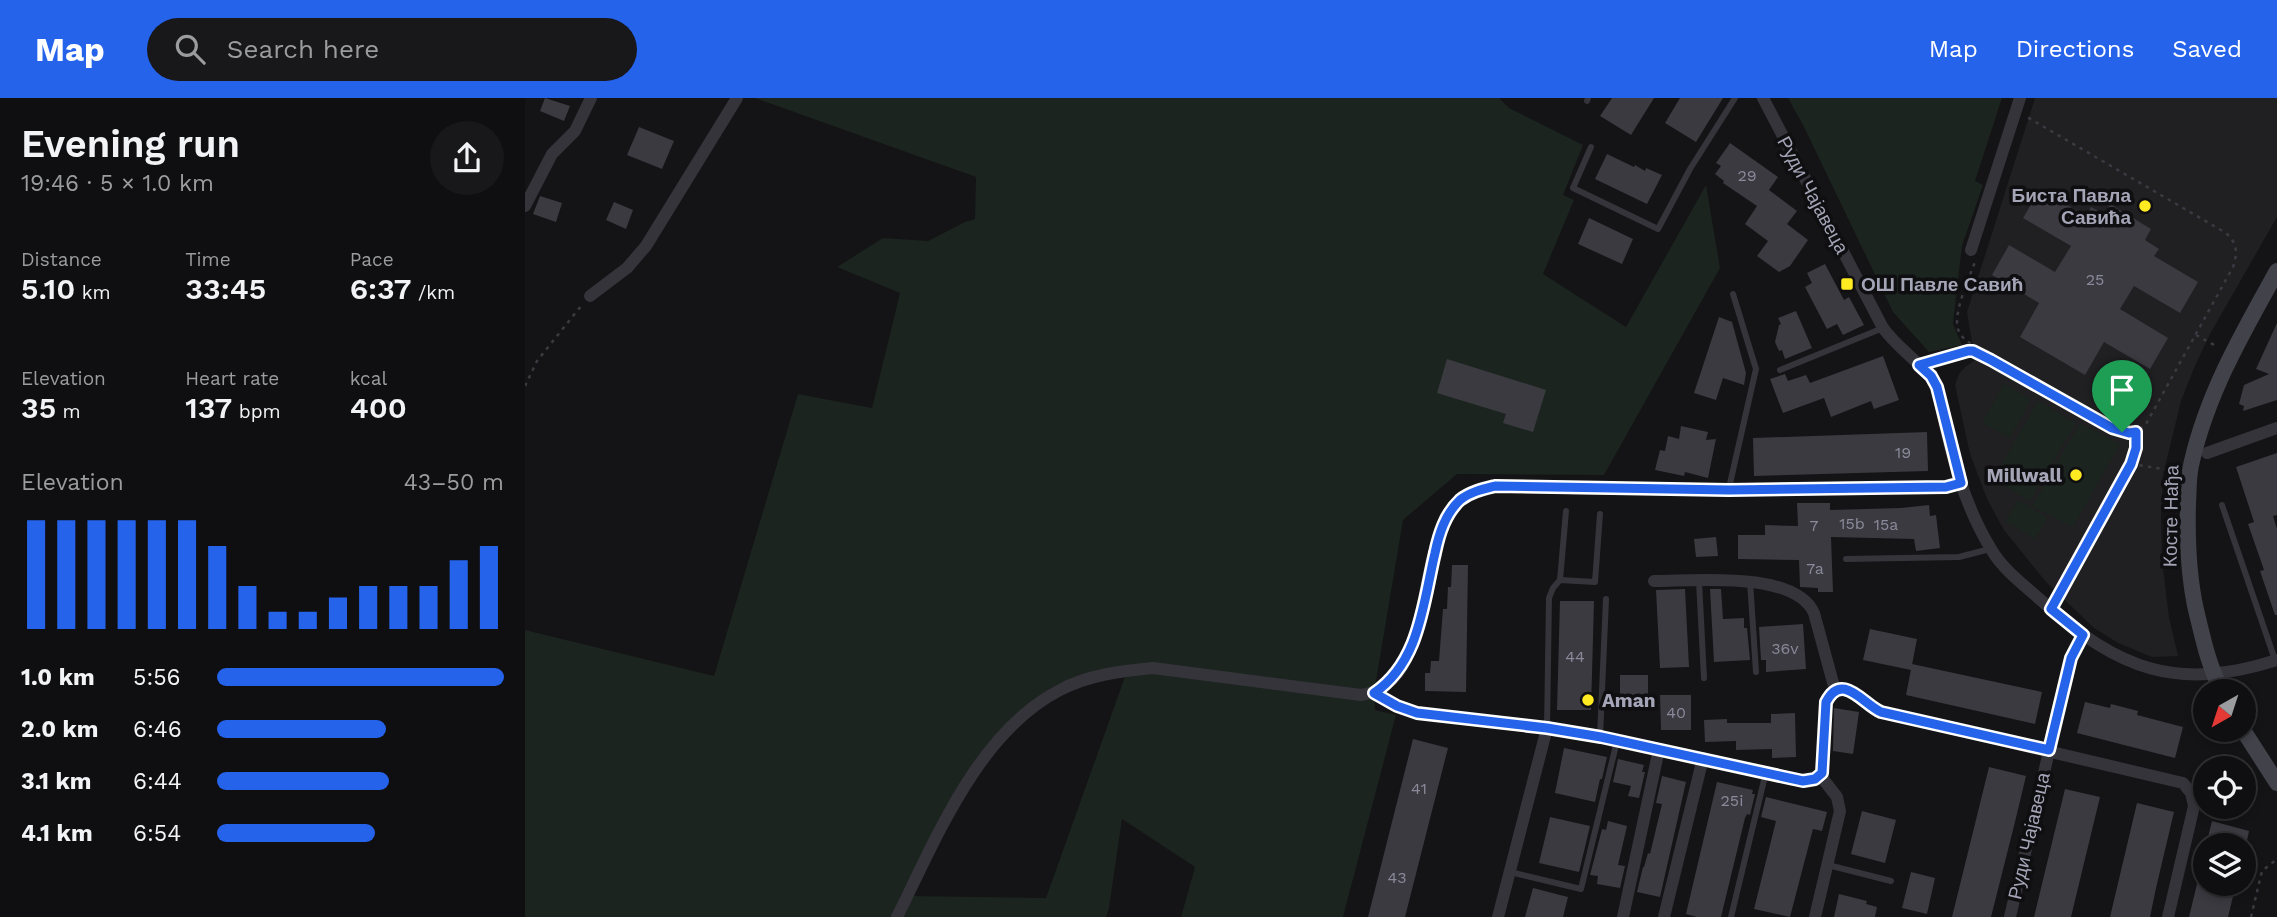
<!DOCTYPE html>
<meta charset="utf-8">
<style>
body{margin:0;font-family:"Work Sans",sans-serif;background:#181719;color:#f1f3f6;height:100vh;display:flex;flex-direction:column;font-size:26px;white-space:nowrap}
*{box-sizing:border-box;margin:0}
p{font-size:23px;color:#9b9c9f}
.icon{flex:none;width:38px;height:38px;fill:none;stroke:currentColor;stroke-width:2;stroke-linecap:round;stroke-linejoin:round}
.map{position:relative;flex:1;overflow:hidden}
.details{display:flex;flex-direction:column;background:#0f0e10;width:525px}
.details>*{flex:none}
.needle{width:46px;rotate:219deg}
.fabs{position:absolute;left:1668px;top:581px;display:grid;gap:14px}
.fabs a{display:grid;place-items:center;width:63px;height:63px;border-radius:50%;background:#0f0e10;box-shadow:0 4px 10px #0003,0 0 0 2px #2f2e30;font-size:35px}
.pin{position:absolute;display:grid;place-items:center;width:60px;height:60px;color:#fff;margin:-72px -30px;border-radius:50% 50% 50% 0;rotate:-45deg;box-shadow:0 0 7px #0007}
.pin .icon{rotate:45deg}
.round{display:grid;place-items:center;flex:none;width:74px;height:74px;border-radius:37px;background:#181719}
.overview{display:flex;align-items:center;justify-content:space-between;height:119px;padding:0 21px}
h1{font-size:38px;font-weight:600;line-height:52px}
.figures{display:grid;grid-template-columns:repeat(3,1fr);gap:10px;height:119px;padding:7px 21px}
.figures div{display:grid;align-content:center}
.figures b{font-size:30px;font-weight:600}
.figures small{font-size:19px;font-weight:400}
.figures p{font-size:19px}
.chart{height:196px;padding:14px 21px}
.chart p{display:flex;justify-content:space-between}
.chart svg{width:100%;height:126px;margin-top:7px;stroke:#2563eb;stroke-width:6}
ul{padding:0 21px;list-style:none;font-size:23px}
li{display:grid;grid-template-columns:112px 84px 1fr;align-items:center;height:52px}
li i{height:18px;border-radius:9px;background:#2563eb}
header{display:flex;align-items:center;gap:42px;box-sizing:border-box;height:98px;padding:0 35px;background:#2563eb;color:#fff}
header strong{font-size:33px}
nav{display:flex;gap:38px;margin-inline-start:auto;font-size:24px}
.search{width:490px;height:63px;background:#181719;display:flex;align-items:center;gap:18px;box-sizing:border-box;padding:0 24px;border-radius:38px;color:#9b9c9f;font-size:26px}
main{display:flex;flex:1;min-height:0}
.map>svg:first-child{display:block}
.built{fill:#201f22}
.green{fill:#1b241e;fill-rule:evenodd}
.building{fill:#3b3a41}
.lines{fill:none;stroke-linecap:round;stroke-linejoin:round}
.path{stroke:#3a3a42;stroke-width:2.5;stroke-dasharray:3.5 5;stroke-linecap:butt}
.lane{stroke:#35343b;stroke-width:6}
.street{stroke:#35343b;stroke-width:12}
.secondary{stroke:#42424b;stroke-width:16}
.route-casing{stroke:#fff;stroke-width:14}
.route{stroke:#2563eb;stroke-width:9}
.poi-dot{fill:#ffeb22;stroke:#0f0e10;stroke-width:2.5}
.labels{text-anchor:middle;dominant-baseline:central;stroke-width:7;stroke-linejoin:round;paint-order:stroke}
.number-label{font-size:16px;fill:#8a8a9a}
.street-label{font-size:19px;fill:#a4a5b7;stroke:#0f0e10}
.poi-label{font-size:19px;font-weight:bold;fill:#a4a5b7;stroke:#0f0e10;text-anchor:end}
</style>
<header>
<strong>Map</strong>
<div class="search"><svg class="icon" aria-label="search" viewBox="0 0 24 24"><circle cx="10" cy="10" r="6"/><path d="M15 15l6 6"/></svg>Search here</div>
<nav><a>Map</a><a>Directions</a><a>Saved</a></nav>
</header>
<main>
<section class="details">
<div class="overview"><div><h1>Evening run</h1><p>19:46 · 5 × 1.0 km</p></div><a class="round"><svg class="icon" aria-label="share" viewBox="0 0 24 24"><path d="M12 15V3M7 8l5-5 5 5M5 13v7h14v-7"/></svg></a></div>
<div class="figures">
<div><p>Distance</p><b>5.10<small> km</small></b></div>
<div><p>Time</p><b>33:45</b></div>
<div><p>Pace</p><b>6:37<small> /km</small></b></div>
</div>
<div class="figures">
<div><p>Elevation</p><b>35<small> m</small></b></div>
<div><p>Heart rate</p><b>137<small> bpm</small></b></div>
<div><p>kcal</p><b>400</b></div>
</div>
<div class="chart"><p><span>Elevation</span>43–50 m</p>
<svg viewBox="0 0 160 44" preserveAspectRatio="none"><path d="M5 44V6M15 44V6M25 44V6M35 44V6M45 44V6M55 44V6M65 44V15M75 44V29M85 44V38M95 44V38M105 44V33M115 44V29M125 44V29M135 44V29M145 44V20M155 44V15"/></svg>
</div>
<ul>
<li><b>1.0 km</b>5:56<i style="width:100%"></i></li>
<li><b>2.0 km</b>6:46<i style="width:59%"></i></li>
<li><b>3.1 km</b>6:44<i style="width:60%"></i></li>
<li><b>4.1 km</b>6:54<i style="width:55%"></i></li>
</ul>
</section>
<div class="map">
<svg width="1752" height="819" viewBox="0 0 1752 819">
<rect width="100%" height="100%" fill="#141315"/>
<path class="built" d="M 1510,0 L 1752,0 L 1752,119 L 1685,236 L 1669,270 L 1656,303 L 1638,377 L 1636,418 L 1637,462 L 1644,519 L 1653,558 L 1627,559 L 1593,545 L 1569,530 L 1521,484 L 1479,432 L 1462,401 L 1445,356 L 1430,287 L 1434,276 L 1440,269 L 1450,262 L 1442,214 Z"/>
<path class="green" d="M 230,0 L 974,0 L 984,10 L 1058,47 L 1038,97 L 1049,102 L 1018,176 L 1101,229 L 1181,87 L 1195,170 L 1079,377 L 932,376 L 878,422 L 849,595 L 850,612 L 871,617 L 818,819 L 656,819 L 670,769 L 597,721 L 584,810 L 581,819 L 0,819 L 0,532 L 189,578 L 273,296 L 347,310 L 375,195 L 312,169 L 358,140 L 403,143 L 440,124 L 450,121 L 451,79 ZM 602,573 L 521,800 L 383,798 L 439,689 L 516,604 Z
M 1263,0 L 1477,0 L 1450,83 L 1458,87 L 1437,148 L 1428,226 L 1437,247 L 1404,254 L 1368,214 L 1279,29 Z
M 1479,286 L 1506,301 L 1485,340 L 1457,325 Z
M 1513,303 L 1551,325 L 1505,403 L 1468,381 Z
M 1555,325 L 1595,346 L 1548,429 L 1507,408 Z
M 1493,402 L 1523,420 L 1510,441 L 1480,423 Z"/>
<path class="building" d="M 20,0 L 45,8 L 39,23 L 15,13 Z
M 1087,0 L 1129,0 L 1106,37 L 1075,18 Z
M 1155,0 L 1198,0 L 1171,44 L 1140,25 Z
M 114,29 L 149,43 L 137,71 L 102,57 Z
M 1205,45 L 1253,79 L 1244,92 L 1272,113 L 1262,126 L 1283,142 L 1265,168 L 1254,174 L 1232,158 L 1243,143 L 1220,126 L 1232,108 L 1198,85 L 1199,83 L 1190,76 L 1196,68 L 1191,65 Z
M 1082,56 L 1109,69 L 1110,67 L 1120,73 L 1121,70 L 1137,77 L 1122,106 L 1070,81 Z
M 1515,91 L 1561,118 L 1566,109 L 1579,116 L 1585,106 L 1626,131 L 1620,142 L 1634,151 L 1629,158 L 1673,184 L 1655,215 L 1609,188 L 1595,211 L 1643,240 L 1625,271 L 1579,244 L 1560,277 L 1495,239 L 1514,205 L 1467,177 L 1484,147 L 1530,174 L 1546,148 L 1498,120 Z
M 15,98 L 37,105 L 31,124 L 8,116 Z
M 89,104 L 108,112 L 101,131 L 81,122 Z
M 1064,120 L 1108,141 L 1097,166 L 1053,146 Z
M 1300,166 L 1319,202 L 1324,199 L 1339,227 L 1318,237 L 1312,226 L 1302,231 L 1280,189 L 1287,185 L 1282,175 Z
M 1271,213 L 1287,250 L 1260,261 L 1257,252 L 1254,253 L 1250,244 L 1254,227 L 1256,226 L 1253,220 Z
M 1194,219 L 1207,224 L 1221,275 L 1219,287 L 1198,280 L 1191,302 L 1169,295 Z
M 1752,225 L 1752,302 L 1718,313 L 1719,308 L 1714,306 L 1719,287 L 1744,276 L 1731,271 Z
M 1358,258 L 1374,302 L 1349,311 L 1346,303 L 1306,319 L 1299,300 L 1258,315 L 1245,281 L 1260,276 L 1263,283 L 1281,277 L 1285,285 Z
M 922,261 L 1021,292 L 1008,334 L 978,325 L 981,316 L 912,295 Z
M 1156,328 L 1183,334 L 1181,342 L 1191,341 L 1183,380 L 1160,374 L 1159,378 L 1130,372 L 1135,352 L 1140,353 L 1143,338 L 1154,341 Z
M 1402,334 L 1403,373 L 1229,378 L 1228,340 Z
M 1752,355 L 1752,417 L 1748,418 L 1752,431 L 1752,517 L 1750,517 L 1735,473 L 1739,472 L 1723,426 L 1729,424 L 1711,369 Z
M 1272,405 L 1305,405 L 1305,412 L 1376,410 L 1404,407 L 1405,418 L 1411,417 L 1415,450 L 1391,453 L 1389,441 L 1306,439 L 1308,494 L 1293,494 L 1293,490 L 1275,489 L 1274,462 L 1213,461 L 1213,437 L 1240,437 L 1240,427 L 1273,428 Z
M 1191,439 L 1193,458 L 1171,459 L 1169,441 Z
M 927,467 L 943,467 L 941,594 L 900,593 L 900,575 L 905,575 L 906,563 L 914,563 L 918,511 L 922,511 L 923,489 L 926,489 Z
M 1160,491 L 1164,569 L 1135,570 L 1131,492 Z
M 1185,491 L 1196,491 L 1198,521 L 1219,520 L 1219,530 L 1222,530 L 1225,562 L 1189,564 Z
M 1035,503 L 1069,503 L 1066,612 L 1032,612 Z
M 1278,526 L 1281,571 L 1241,574 L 1241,562 L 1236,562 L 1234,529 Z
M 1345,531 L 1392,541 L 1386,572 L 1338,562 Z
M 1387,566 L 1517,594 L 1510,626 L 1381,597 Z
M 1095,577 L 1123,577 L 1123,606 L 1095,606 Z
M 1135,597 L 1166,597 L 1166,632 L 1136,632 Z
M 1560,604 L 1585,610 L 1586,606 L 1613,613 L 1612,617 L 1658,629 L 1650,660 L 1552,635 Z
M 1309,610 L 1334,614 L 1328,656 L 1308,653 Z
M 1270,615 L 1271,659 L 1247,660 L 1247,651 L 1211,652 L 1211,643 L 1180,644 L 1179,622 L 1202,621 L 1202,625 L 1246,625 L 1246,616 Z
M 888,641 L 923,650 L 880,819 L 843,819 Z
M 1039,650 L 1082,659 L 1077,681 L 1075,681 L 1070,704 L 1030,695 Z
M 1093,661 L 1119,667 L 1117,674 L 1120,674 L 1114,700 L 1103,698 L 1106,688 L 1088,684 Z
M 1464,669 L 1501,678 L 1489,728 L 1466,819 L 1427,819 Z
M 1137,678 L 1161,684 L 1135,799 L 1112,794 L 1118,769 L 1119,769 L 1123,755 L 1125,756 L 1137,706 L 1131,705 Z
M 1192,684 L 1228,692 L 1227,696 L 1230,696 L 1225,717 L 1222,716 L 1220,720 L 1196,819 L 1172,819 L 1161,816 Z
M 1540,691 L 1575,699 L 1546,819 L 1509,819 Z
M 1241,699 L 1302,714 L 1297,733 L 1288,731 L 1265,819 L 1229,811 L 1251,723 L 1236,719 Z
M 1612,705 L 1649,714 L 1631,790 L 1625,819 L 1585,819 Z
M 1337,713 L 1371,722 L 1360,765 L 1326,756 Z
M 1025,719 L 1065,728 L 1054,774 L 1014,765 Z
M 1083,723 L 1102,728 L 1093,767 L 1100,768 L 1095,790 L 1072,786 L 1073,778 L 1065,777 L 1077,731 L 1081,732 Z
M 1687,723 L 1724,733 L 1721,747 L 1681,747 Z
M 1386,774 L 1410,780 L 1402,816 L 1377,810 Z
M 1672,786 L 1711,786 L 1703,819 L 1664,819 Z
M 1008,790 L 1043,799 L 1038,819 L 1000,819 Z
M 1314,796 L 1342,803 L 1341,806 L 1352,809 L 1350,819 L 1309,819 Z"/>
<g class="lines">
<path class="path" d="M 1671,237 L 1693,249
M 1448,253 L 1448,247 C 1442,244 1435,238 1433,231 C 1428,215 1444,180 1450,164
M 1407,263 L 1448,253 L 1587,329 C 1600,335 1610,337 1621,326 L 1708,169 C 1713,154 1712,145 1701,135 L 1502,19
M 0,288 L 12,263 L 56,208
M 1606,366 L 1651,373
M 1532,499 L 1606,366 L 1610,350 L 1611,333
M 1726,819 L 1737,773 L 1752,761"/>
<path class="lane" d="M 1062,3 L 1063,0
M 1066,49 L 1048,90 L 1133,131 L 1165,71 L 1210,0
M 1255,272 L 1358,230
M 1204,390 L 1231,271 L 1208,196
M 1697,407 L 1750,562
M 1321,461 L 1434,459 L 1465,451
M 1035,482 L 1041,413
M 1174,483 L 1179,580
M 1225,483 L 1231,574
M 1022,630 L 1024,500 L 1028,490 L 1035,482 L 1070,484 L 1075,416
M 1075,639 L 1081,501
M 1303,767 L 1366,783
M 985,774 L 1056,791 L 1092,643
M 1206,819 L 1241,674"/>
<path class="street" d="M 1238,0 L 1358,230 C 1374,252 1399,266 1412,289 C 1423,345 1436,402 1466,451 C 1478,472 1500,488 1518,504 C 1594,572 1652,594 1752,562
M 0,108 L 27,56 L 50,33 L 66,0
M 1446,152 L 1495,0
M 65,198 L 102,170 L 121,148 L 212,0
M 1682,355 L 1752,330
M 1129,483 C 1169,483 1269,472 1289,515 L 1310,592
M 849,595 L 872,608 L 892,615 L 1022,630 L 1075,639 L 1278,683 C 1287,682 1295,680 1298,670 L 1301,604 L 1310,592 C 1332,589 1338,606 1356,614 L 1658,685 L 1666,695 L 1669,708 L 1643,819
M 372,819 C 411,741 453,634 535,592 C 563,577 596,573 628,570 L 836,597 C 915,585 886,444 936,402 C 945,394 958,391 970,388 C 1120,393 1271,391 1421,389 L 1435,385
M 973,819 L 1022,630
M 1098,819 L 1134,651
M 1139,819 L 1178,660
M 1290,819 L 1315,713 L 1312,699 L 1295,677
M 1485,819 L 1546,560 L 1558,537"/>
<path class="secondary" d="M 1697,593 C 1683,567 1678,540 1671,512 C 1663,476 1662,442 1663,405 C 1664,391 1663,377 1667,363 C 1683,294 1718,234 1752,173
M 1718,632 L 1752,685"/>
</g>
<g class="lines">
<defs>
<path id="route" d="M 1443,253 L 1448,253 L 1466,262 L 1587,330 L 1604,335 L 1611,334 L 1611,350 L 1606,366 L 1526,511 L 1558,537 L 1546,560 L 1524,652 L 1356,614 C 1338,606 1317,573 1301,604 L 1297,675 L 1290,681 L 1278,683 L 1076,639 L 1022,630 L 892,615 L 872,608 L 849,595 C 895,564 898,505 910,455 C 914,436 920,416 935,402 C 945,394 958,391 970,388 L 1204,392 L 1421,389 L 1436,385 L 1412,289 L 1406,278 L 1394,267 Z"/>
</defs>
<use href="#route" class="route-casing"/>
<use href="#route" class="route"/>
</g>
<g class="poi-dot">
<circle cx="1620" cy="108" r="7"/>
<rect x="1315" y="179" width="14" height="14" rx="3.5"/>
<circle cx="1551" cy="377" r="7"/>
<circle cx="1063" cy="602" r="7"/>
</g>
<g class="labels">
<g class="number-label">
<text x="1222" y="77">29</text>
<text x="1570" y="181">25</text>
<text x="1378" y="354">19</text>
<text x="1327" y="425">15b</text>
<text x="1361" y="426">15a</text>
<text x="1289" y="427">7</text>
<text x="1290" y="470">7a</text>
<text x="1260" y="550">36v</text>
<text x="1050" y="558">44</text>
<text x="1151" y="614">40</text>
<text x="894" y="690">41</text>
<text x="1207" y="702">25i</text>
<text x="872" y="779">43</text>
</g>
<g class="street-label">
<text transform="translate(1288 97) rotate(62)">Руди Чајавеца</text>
<text transform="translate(1646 418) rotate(-89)">Косте Нађа</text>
<text transform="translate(1504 738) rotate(-77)">Руди Чајавеца</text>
</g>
<g class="poi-label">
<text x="1606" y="97">Биста Павла<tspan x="1606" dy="22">Савића</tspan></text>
<text x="1336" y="186" text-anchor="start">ОШ Павле Савић</text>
<text x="1537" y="377">Millwall</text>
<text x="1077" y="602" text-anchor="start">Aman</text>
</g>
</g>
</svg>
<div class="fabs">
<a><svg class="needle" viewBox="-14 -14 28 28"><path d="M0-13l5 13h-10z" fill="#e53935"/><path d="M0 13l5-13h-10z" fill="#9b9c9f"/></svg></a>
<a><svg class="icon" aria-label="locate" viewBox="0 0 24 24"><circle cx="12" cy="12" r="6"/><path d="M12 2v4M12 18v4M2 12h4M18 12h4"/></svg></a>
<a><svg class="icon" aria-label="layers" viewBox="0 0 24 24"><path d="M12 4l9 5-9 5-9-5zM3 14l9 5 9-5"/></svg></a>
</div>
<div class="pin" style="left:1597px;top:334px;background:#1e9e55"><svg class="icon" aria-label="arrive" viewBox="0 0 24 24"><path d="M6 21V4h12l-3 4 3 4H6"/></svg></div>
</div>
</main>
